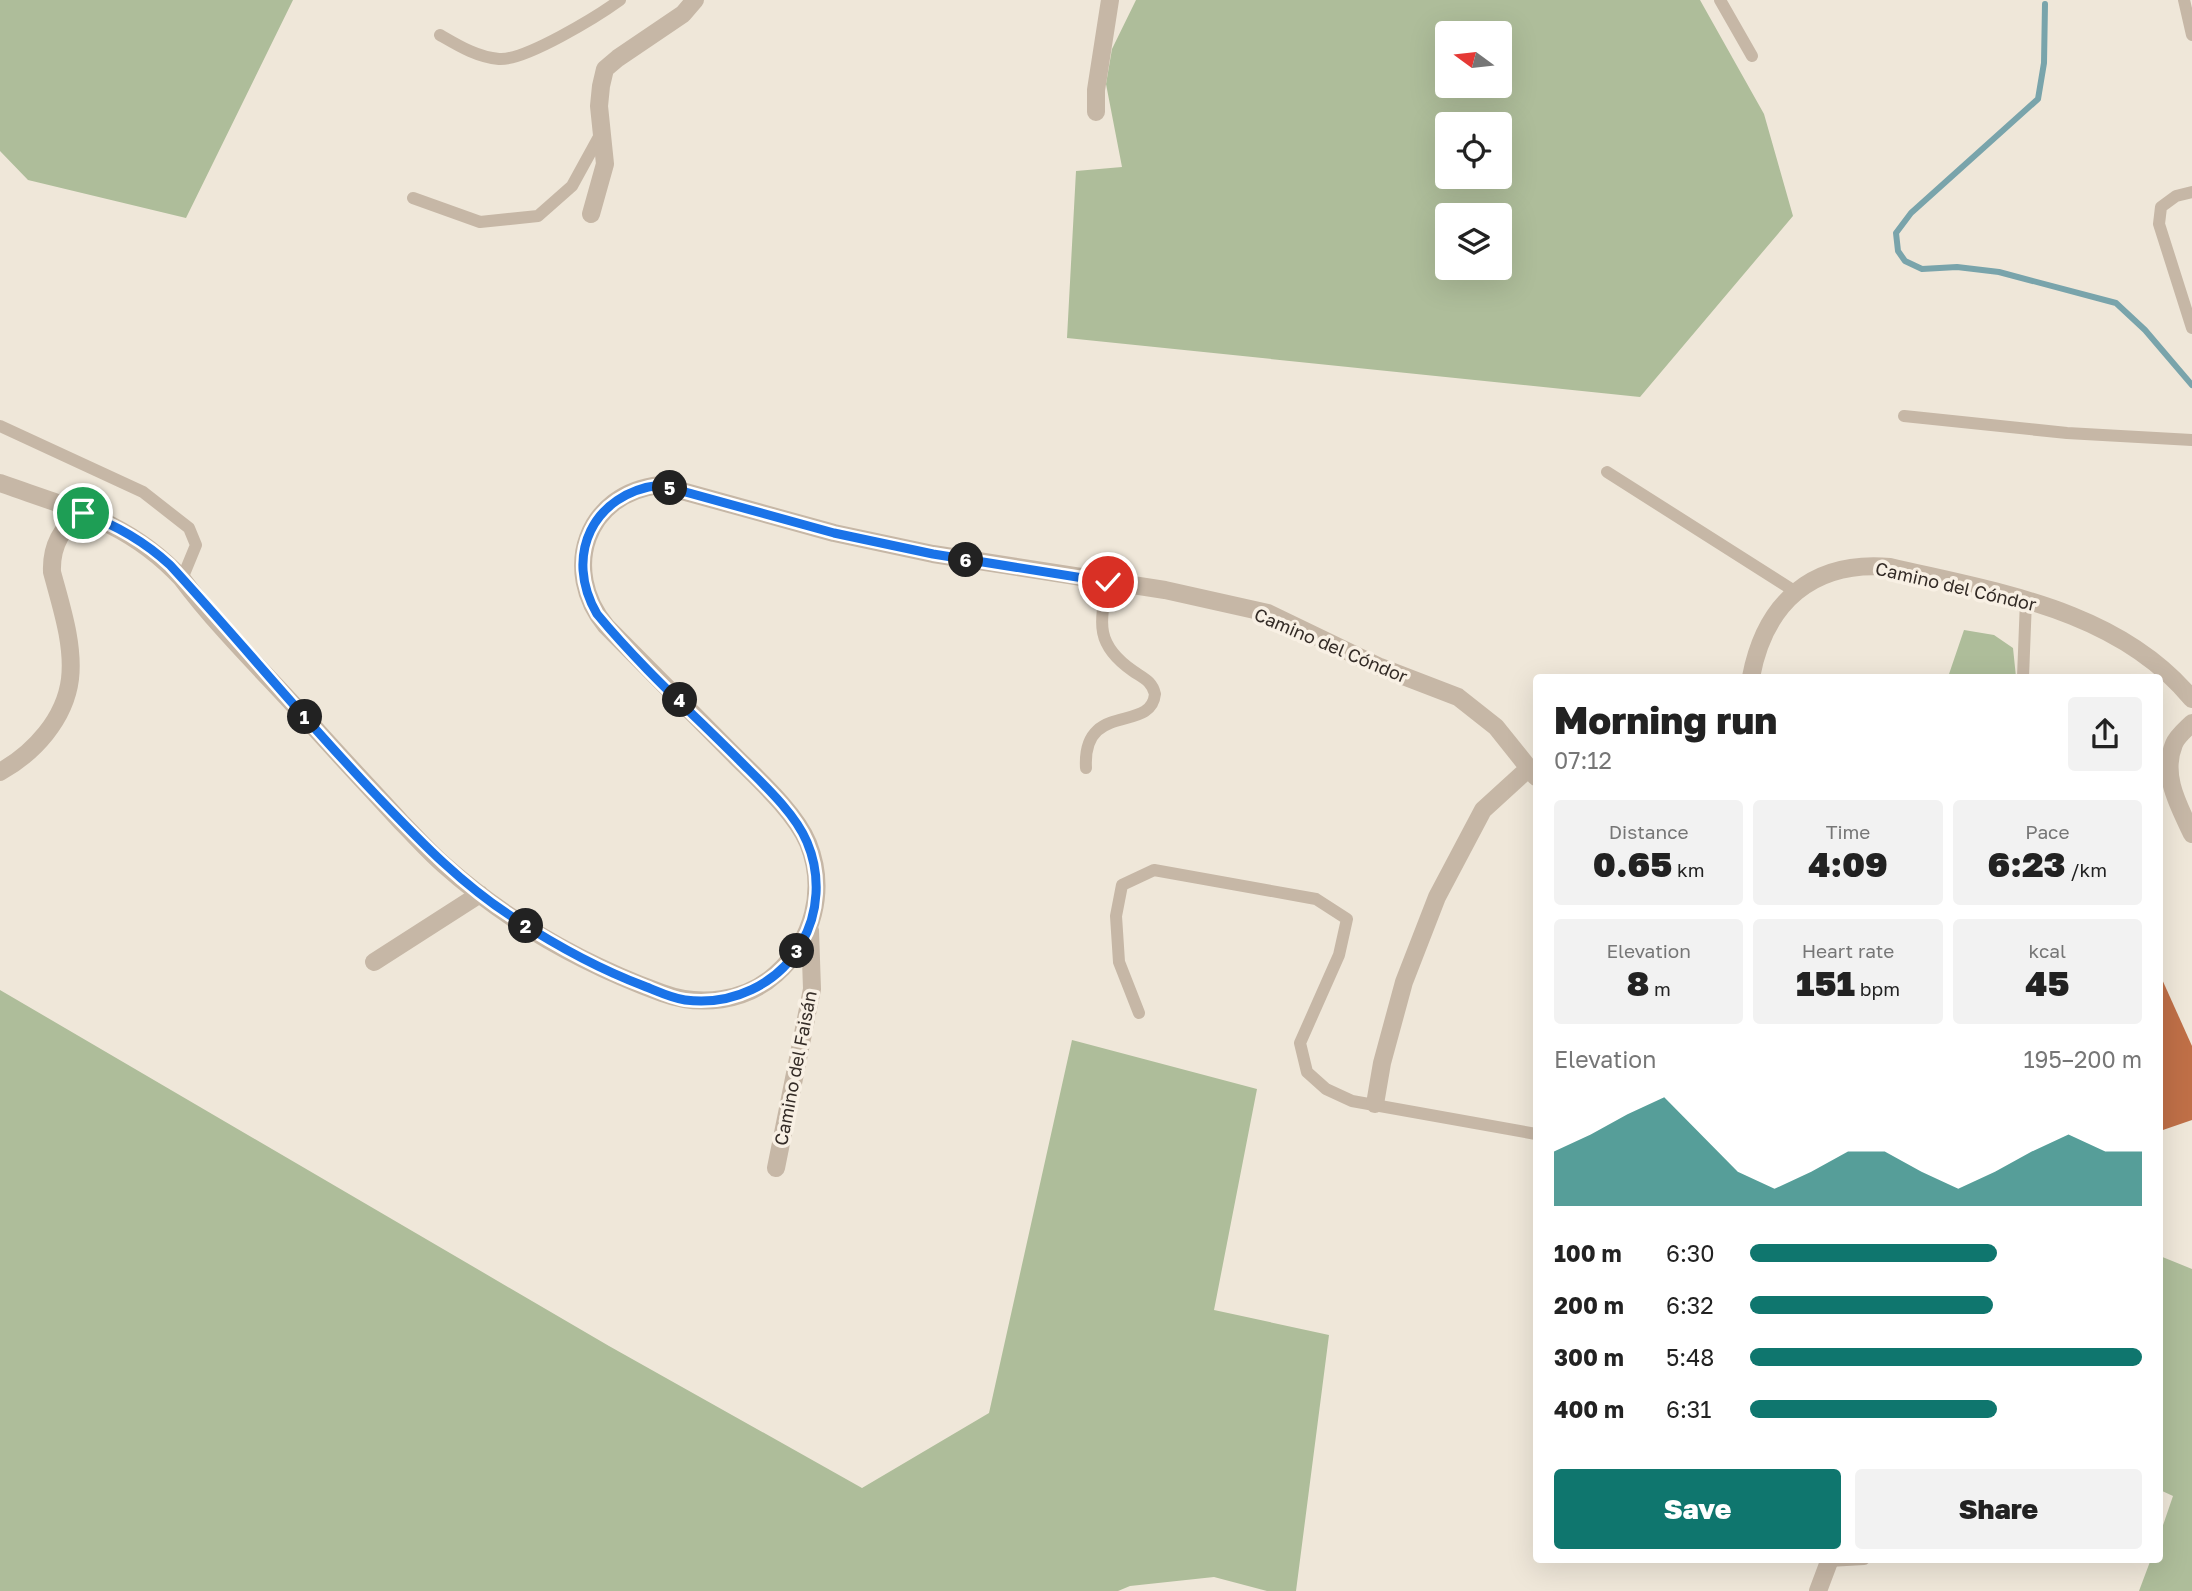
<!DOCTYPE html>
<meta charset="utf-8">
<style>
body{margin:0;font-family:"Golos Text",sans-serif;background:#f2f2f2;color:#222;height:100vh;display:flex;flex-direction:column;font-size:26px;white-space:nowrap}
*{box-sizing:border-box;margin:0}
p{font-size:23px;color:#767676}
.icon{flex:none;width:38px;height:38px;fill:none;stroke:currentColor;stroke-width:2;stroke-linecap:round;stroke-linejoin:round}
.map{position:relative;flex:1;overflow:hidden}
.side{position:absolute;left:1533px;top:674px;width:630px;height:889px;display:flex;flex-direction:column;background:#fff;border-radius:7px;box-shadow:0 7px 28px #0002}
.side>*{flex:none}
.needle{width:46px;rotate:285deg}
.fabs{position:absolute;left:1435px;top:21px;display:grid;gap:14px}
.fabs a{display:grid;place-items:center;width:77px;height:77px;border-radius:7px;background:#fff;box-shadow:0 7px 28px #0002;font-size:35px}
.pin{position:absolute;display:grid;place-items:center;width:60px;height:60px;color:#fff;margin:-30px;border:4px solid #fff;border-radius:50%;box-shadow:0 2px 7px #0007}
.km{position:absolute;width:35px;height:35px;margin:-18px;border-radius:50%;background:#222;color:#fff;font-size:19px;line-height:35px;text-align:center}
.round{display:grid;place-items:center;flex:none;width:74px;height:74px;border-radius:7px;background:#f2f2f2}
.overview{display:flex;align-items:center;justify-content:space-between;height:119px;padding:0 21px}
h1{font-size:38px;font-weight:800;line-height:52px}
.stats{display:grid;grid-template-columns:repeat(3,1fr);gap:10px;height:119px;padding:7px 21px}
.stats div{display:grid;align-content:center;border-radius:7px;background:#f2f2f2;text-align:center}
.stats b{font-size:35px;font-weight:800}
.stats small{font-size:19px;font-weight:400}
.stats p{font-size:19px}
.chart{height:196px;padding:14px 21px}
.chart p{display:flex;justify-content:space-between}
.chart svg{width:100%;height:126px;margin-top:7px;fill:#0f766e;opacity:.7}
.cta{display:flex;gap:14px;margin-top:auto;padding:14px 21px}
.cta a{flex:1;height:80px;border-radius:7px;background:#0f766e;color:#fff;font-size:28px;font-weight:800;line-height:80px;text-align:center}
.cta a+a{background:#f2f2f2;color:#222}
ul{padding:0 21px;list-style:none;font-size:23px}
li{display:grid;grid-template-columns:112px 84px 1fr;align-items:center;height:52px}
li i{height:18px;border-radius:9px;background:#0f766e}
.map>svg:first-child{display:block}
.green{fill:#aebd9a;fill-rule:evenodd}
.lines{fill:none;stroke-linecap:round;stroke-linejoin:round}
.stream{stroke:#79a4ab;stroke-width:6}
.building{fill:#bf6f47}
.service{stroke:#c6b7a6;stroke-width:12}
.minor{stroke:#c6b7a6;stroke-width:18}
.route-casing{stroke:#fff;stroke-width:14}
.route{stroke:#1a73e8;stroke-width:9}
.labels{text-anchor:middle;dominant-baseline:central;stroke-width:7;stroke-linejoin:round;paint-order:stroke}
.street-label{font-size:18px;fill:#332b26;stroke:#f8f0e4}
</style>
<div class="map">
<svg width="2192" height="1591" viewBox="0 0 2192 1591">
<rect width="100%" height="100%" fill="#efe7d9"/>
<path class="green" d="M 0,0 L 293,0 L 186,218 L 28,180 L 0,151 Z
M 1136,0 L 1700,0 L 1764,114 L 1793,216 L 1640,397 L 1067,338 L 1076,171 L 1122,167 L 1106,84 L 1112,49 ZM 1447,33 L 1500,33 L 1500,86 L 1447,86 ZM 1447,124 L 1500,124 L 1500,177 L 1447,177 ZM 1447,215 L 1500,215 L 1500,268 L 1447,268 Z
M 1964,630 L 1994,635 L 2013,648 L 2016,677 L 1948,677 Z
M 0,990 L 609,1346 L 862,1488 L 989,1413 L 1072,1040 L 1257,1089 L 1214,1310 L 1329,1335 L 1296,1591 L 1267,1591 L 1214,1577 L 1130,1586 L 1118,1591 L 0,1591 Z
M 2160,1256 L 2192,1269 L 2192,1591 L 2139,1591 L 2151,1559 L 2160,1559 L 2160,1534 L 2173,1496 L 2160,1490 Z"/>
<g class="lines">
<path class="stream" d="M 2045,4 L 2044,63 L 2038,99 L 1911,213 L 1896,233 L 1898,251 L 1905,261 L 1922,269 L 1957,267 L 1999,272 L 2116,303 L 2145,330 L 2192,385"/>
</g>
<path class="building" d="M 2161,977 L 2192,1046 L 2192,1120 L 2160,1131 L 2160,978 Z"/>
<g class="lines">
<path class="service" d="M 1720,0 L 1752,56
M 2184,0 L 2192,35
M 440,35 C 459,46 477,57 499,59 C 525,61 598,16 620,0
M 2192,192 L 2176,196 L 2161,207 L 2159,224 L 2192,328
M 413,198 L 480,222 L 538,216 L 572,186 L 600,135
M 1904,416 L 2067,433 L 2192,440
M 0,426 L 143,492 L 189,528 L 196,545 L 182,579
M 1607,472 L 1796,592
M 2023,677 L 2026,600
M 1086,768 C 1082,700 1151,734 1155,694 C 1152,681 1143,678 1133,671 C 1094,644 1100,622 1108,582
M 1139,1013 L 1119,962 L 1116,916 L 1122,885 L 1154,870 L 1316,899 L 1347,919 L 1339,955 L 1300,1043 L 1307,1072 L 1326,1089 L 1352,1101 L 1536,1134
M 1829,1561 L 1864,1559"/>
<path class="minor" d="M 1096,112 L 1096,90 L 1110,0
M 591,214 L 605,164 L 599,106 L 601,86 L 605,69 L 618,58 L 683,14 L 695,0
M 0,483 C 70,508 130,522 182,579 C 218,627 262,670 303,715 C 335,751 368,786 401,822 C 415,836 429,852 444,865 C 507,921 583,964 662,993 C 700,1007 745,1002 776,974 C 813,941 827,890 808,843 C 795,812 758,779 734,755 C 691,712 649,669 606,626 C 560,570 586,493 660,485 L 834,533 L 933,554 L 1165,590 L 1268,613 L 1380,667 L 1458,697 L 1496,727 L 1536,777
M 1751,677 C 1765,603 1812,560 1890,567 C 1996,592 2118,609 2192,699
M 2192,723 C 2186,729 2177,736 2174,744 C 2161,776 2179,806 2192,834
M 0,772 C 34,753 65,719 70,679 C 74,644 61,606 52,572 C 51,547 61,527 83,513
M 374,962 L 480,894
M 1375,1104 L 1382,1063 L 1404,982 L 1437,897 L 1483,810 L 1528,769
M 776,1168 L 812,989 L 810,930
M 1818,1591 L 1830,1559"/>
</g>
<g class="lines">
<defs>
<path id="route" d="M 83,513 C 116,525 144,541 170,565 C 240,641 306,722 378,797 C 421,842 463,886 517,920 C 557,946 599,969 644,986 C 657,991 671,998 685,1000 C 731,1006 778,985 801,944 C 819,913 821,875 807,842 C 795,813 762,783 740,761 C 692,713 640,666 597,614 C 563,556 593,493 660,485 L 834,533 L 933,554 L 1108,582"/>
</defs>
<use href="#route" class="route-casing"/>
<use href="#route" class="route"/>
</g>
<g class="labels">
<g class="street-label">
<text transform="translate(1956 586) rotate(13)">Camino del Cóndor</text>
<text transform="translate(1331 645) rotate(23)">Camino del Cóndor</text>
<text transform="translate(795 1068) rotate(-79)">Camino del Faisán</text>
</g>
</g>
</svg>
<div class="fabs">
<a><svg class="needle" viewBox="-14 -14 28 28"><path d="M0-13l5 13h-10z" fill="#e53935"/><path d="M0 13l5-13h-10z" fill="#767676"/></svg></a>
<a><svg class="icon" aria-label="locate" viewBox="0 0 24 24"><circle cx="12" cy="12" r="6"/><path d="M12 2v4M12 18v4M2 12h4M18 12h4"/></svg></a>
<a><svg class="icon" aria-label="layers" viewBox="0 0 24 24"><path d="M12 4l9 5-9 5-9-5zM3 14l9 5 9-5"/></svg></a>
</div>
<div class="pin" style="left:83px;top:513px;background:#1e9e55"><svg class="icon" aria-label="arrive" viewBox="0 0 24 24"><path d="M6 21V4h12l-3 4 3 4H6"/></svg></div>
<div class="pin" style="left:1108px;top:582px;background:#d93025"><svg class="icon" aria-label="check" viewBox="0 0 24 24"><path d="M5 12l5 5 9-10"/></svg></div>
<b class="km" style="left:305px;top:717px">1</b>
<b class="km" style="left:526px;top:926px">2</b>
<b class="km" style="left:797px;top:951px">3</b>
<b class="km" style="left:680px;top:700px">4</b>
<b class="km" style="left:670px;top:488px">5</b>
<b class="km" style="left:966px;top:560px">6</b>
<section class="side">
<div class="overview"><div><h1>Morning run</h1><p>07:12</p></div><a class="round"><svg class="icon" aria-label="share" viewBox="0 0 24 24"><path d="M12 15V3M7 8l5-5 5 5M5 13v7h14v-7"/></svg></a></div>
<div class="stats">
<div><p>Distance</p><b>0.65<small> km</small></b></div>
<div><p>Time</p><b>4:09</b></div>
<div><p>Pace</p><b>6:23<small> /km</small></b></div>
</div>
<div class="stats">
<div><p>Elevation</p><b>8<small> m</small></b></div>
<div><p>Heart rate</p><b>151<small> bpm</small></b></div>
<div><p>kcal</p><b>45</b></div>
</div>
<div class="chart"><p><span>Elevation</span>195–200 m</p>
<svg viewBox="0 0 160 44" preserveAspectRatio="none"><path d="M0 44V25L10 19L20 12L30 6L40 19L50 32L60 38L70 32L80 25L90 25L100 32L110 38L120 32L130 25L140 19L150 25L160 25V44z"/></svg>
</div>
<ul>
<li><b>100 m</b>6:30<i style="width:63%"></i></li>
<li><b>200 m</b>6:32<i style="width:62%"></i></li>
<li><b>300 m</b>5:48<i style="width:100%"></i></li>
<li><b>400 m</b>6:31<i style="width:63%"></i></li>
</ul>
<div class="cta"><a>Save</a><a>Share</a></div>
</section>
</div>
